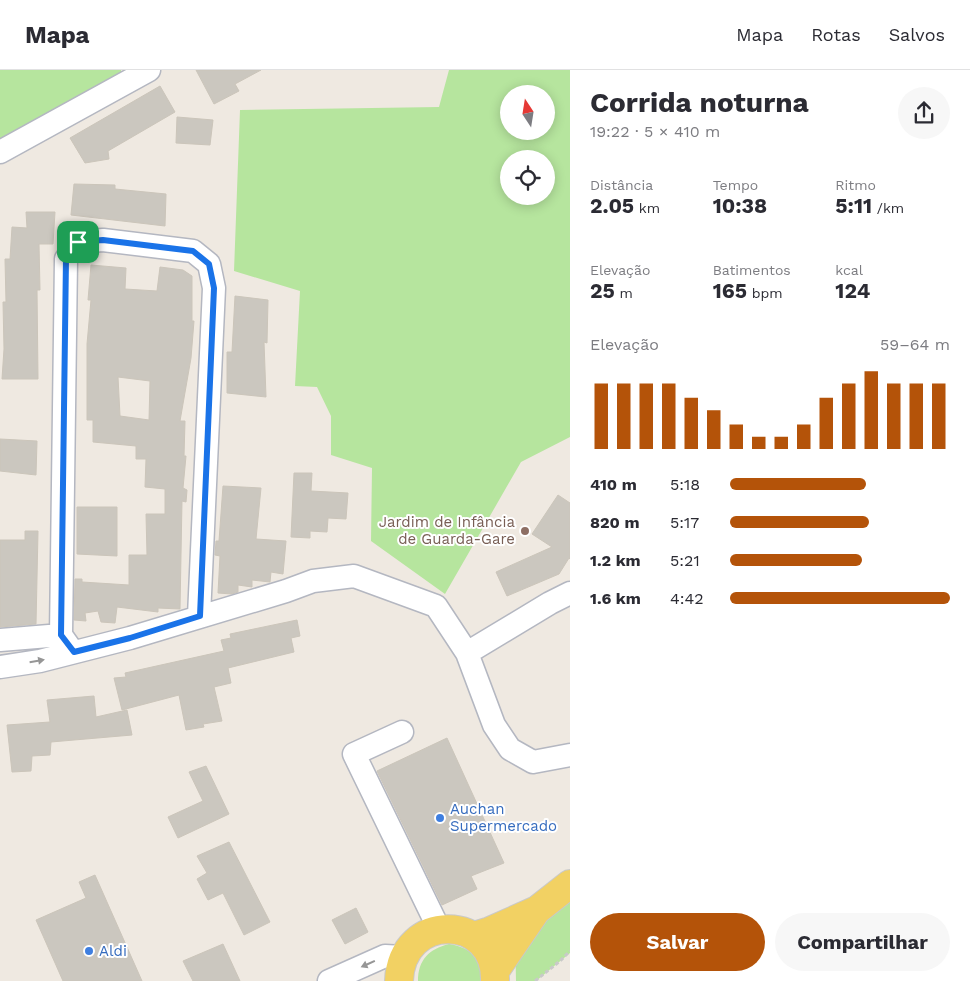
<!DOCTYPE html>
<html lang="pt">
<meta charset="utf-8">
<style>
body{margin:0;font-family:"Work Sans",sans-serif;background:#f7f7f7;color:#2b2b33;height:100vh;display:flex;flex-direction:column;font-size:19px;white-space:nowrap}
*{box-sizing:border-box;margin:0}
p{font-size:16px;color:#7c7c81}
.icon{flex:none;width:28px;height:28px;fill:none;stroke:currentColor;stroke-width:2;stroke-linecap:round;stroke-linejoin:round}
.map{position:relative;flex:1;overflow:hidden}
.sheet{display:flex;flex-direction:column;background:#fff;width:400px}
.sheet>*{flex:none}
.needle{width:32px;rotate:348deg}
.buttons{position:absolute;left:500px;top:15px;display:grid;gap:10px}
.buttons a{display:grid;place-items:center;width:55px;height:55px;border-radius:50%;background:#fff;box-shadow:0 2px 12px #0003;font-size:25px}
.pin{position:absolute;display:grid;place-items:center;width:42px;height:42px;color:#fff;margin:-21px;border-radius:10px;box-shadow:0 2px 8px #0006}
.round{display:grid;place-items:center;flex:none;width:52px;height:52px;border-radius:26px;background:#f7f7f7}
.head{display:flex;align-items:center;justify-content:space-between;height:85px;padding:0 20px}
h1{font-size:28px;font-weight:700;line-height:38px}
.metrics{display:grid;grid-template-columns:repeat(3,1fr);gap:8px;height:85px;padding:5px 20px}
.metrics div{display:grid;align-content:center}
.metrics b{font-size:21px;font-weight:700}
.metrics small{font-size:14px;font-weight:400}
.metrics p{font-size:14px}
.chart{height:140px;padding:10px 20px}
.chart p{display:flex;justify-content:space-between}
.chart svg{width:100%;height:90px;margin-top:5px;stroke:#b45309;stroke-width:6}
.action{display:flex;gap:10px;margin-top:auto;padding:10px 20px}
.action a{flex:1;height:58px;border-radius:30px;background:#b45309;color:#fff;font-size:20px;font-weight:700;line-height:58px;text-align:center}
.action a+a{background:#f7f7f7;color:#2b2b33}
ul{padding:0 20px;list-style:none;font-size:16px}
li{display:grid;grid-template-columns:80px 60px 1fr;align-items:center;height:38px}
li i{height:12px;border-radius:6px;background:#b45309}
header{display:flex;align-items:center;gap:30px;box-sizing:border-box;height:70px;padding:0 25px;background:#fff;border-bottom:1px solid #e1e1e2}
header strong{font-size:24px}
nav{display:flex;gap:28px;margin-inline-start:auto;font-size:18px}
main{display:flex;flex:1;min-height:0}
.map>svg:first-child{display:block}
.green{fill:#b6e59e;fill-rule:evenodd}
.building{fill:#cbc7bf;stroke:#cbc5ba;fill-rule:evenodd}
.lines{fill:none;stroke-linecap:round;stroke-linejoin:round}
.minor-casing{stroke:#b4b7c1;stroke-width:25}
.major-casing{stroke:#c9c9c9;stroke-width:30}
.path{stroke:#c9c9c9;stroke-width:3;stroke-dasharray:4 2.5;stroke-linecap:butt}
.minor{stroke:#fff;stroke-width:22}
.major{stroke:#f2d163;stroke-width:28}
.oneway{fill:#969696}
.route-casing{stroke:#fff;stroke-width:10}
.route{stroke:#1a73e8;stroke-width:6}
.education-dot{fill:#8d6e63;stroke:#fff;stroke-width:2}
.shop-dot{fill:#3f7fe0;stroke:#fff;stroke-width:2}
.labels{text-anchor:middle;dominant-baseline:central;stroke-width:4;stroke-linejoin:round;paint-order:stroke}
.education-label{font-size:15px;fill:#785e54;stroke:#fff;text-anchor:end}
.shop-label{font-size:15px;fill:#366cbe;stroke:#fff;text-anchor:start}
</style>
<header>
<strong>Mapa</strong>
<nav><a>Mapa</a><a>Rotas</a><a>Salvos</a></nav>
</header>
<main>
<div class="map">
<svg width="570" height="911" viewBox="0 0 570 911">
<rect width="100%" height="100%" fill="#efe9e1"/>
<path class="green" d="M 0,0 L 121,0 L 121,16 L 0,70 Z
M 449,0 L 570,0 L 570,367 L 521,392 L 445,524 L 371,471 L 372,398 L 331,385 L 331,346 L 317,317 L 295,316 L 300,221 L 234,201 L 240,40 L 439,37 ZM 509,24 L 546,24 L 546,61 L 509,61 ZM 509,89 L 546,89 L 546,126 L 509,126 Z
M 570,824 L 570,883 L 536,911 L 516,911 C 516,903 515,895 517,887 C 523,868 555,840 570,824 Z
M 449,874 C 472,878 481,888 482,911 L 418,911 C 418,890 429,879 449,874 Z"/>
<path class="building" d="M 196,0 L 261,0 L 235,14 L 239,21 L 214,34 Z
M 160,16 L 175,42 L 108,81 L 109,89 L 85,93 L 70,68 Z
M 177,47 L 213,50 L 210,75 L 176,73 Z
M 74,114 L 115,115 L 115,119 L 166,124 L 165,156 L 71,145 Z
M 26,142 L 55,142 L 53,174 L 39,174 L 40,220 L 37,220 L 38,309 L 2,309 L 4,279 L 3,232 L 6,232 L 5,189 L 10,189 L 12,157 L 27,158 Z
M 91,195 L 126,198 L 125,219 L 157,221 L 160,197 L 183,200 L 192,206 L 192,251 L 194,251 L 191,288 L 180,351 L 185,351 L 184,386 L 186,386 L 183,418 L 187,420 L 186,432 L 182,431 L 180,539 L 158,538 L 158,542 L 117,537 L 115,553 L 101,552 L 98,541 L 85,543 L 86,551 L 74,550 L 75,509 L 82,509 L 82,512 L 129,515 L 129,485 L 147,485 L 146,444 L 165,444 L 165,419 L 145,417 L 146,389 L 136,389 L 136,376 L 93,372 L 93,350 L 87,350 L 87,274 L 91,230 L 88,230 ZM 118,307 L 150,311 L 149,350 L 120,346 Z
M 235,226 L 268,230 L 267,273 L 264,272 L 266,327 L 227,323 L 227,282 L 232,282 Z
M 0,369 L 37,371 L 36,405 L 0,401 Z
M 294,403 L 312,403 L 311,421 L 348,423 L 346,449 L 328,448 L 327,462 L 310,461 L 310,468 L 291,467 Z
M 223,416 L 261,418 L 256,469 L 286,471 L 283,504 L 271,502 L 270,512 L 252,510 L 252,517 L 238,515 L 238,522 L 232,524 L 218,523 L 220,486 L 215,485 L 216,471 L 219,471 Z
M 558,425 L 570,433 L 570,489 L 569,488 L 559,504 L 507,526 L 496,502 L 552,477 L 532,464 Z
M 77,437 L 117,437 L 117,486 L 77,484 Z
M 25,461 L 38,461 L 36,554 L 0,557 L 0,470 L 25,470 Z
M 297,550 L 300,566 L 291,568 L 294,582 L 228,598 L 231,613 L 214,617 L 222,651 L 203,654 L 204,657 L 186,660 L 179,625 L 122,640 L 114,608 L 126,607 L 125,603 L 224,581 L 221,570 L 231,568 L 230,564 Z
M 94,626 L 96,647 L 127,640 L 132,665 L 51,672 L 50,685 L 32,686 L 31,701 L 12,702 L 7,655 L 50,652 L 47,630 Z
M 447,668 L 504,793 L 471,806 L 477,819 L 442,835 L 377,701 Z
M 206,696 L 229,744 L 178,768 L 168,747 L 203,731 L 189,702 Z
M 229,772 L 270,852 L 244,865 L 223,823 L 208,830 L 197,809 L 207,803 L 197,786 Z
M 95,805 L 142,911 L 63,911 L 36,850 L 86,828 L 79,812 Z
M 356,838 L 368,862 L 345,874 L 332,850 Z
M 223,874 L 240,911 L 193,911 L 183,891 Z"/>
<g class="lines">
<defs>
<path id="minor" d="M 0,82 L 149,0
M 0,570 L 61,565
M 73,582 L 61,565 L 66,189 L 78,172 L 103,170 L 193,181 L 209,194 L 214,218 L 199,546
M 467,583 L 550,533 L 570,523
M 0,597 L 40,591 L 130,568 L 286,521 L 313,511 L 354,506 L 436,536 L 467,583 L 494,655 L 510,679 L 533,692 L 570,685
M 402,662 L 354,684 L 439,859
M 329,911 L 385,886 L 403,887"/>
<path id="major" d="M 474,866 L 490,861 L 537,840 L 570,814
M 495,901 L 536,841
M 399,911 C 401,841 497,843 495,911"/>
</defs>
<use href="#minor" class="minor-casing"/>
<use href="#major" class="major-casing"/>
<path class="path" d="M 535,911 L 560,891 L 570,881"/>
<use href="#minor" class="minor"/>
<use href="#major" class="major"/>
</g>
<defs><path id="oneway-solid" d="M-6-.8H1V-3.2L6.5 0L1 3.2V.8H-6Z" transform="scale(1.25)"/></defs>
<g class="oneway">
<use href="#oneway-solid" transform="translate(37 591) rotate(-10)"/>
<use href="#oneway-solid" transform="translate(368 894) rotate(156)"/>
</g>
<g class="lines">
<defs>
<path id="route" d="M 103,170 L 193,181 L 209,194 L 214,218 L 200,546 L 130,568 L 74,582 L 61,565 L 66,188 L 78,172 Z"/>
</defs>
<use href="#route" class="route-casing"/>
<use href="#route" class="route"/>
</g>
<circle class="education-dot" cx="525" cy="461" r="5"/>
<g class="shop-dot">
<circle cx="440" cy="748" r="5"/>
<circle cx="89" cy="881" r="5"/>
</g>
<g class="labels">
<g class="education-label">
<text x="515" y="452">Jardim de Infância<tspan x="515" dy="17">de Guarda-Gare</tspan></text>
</g>
<g class="shop-label">
<text x="450" y="739">Auchan<tspan x="450" dy="17">Supermercado</tspan></text>
<text x="99" y="881">Aldi</text>
</g>
</g>
</svg>
<div class="buttons">
<a><svg class="needle" viewBox="-14 -14 28 28"><path d="M0-13l5 13h-10z" fill="#e53935"/><path d="M0 13l5-13h-10z" fill="#7c7c81"/></svg></a>
<a><svg class="icon" aria-label="locate" viewBox="0 0 24 24"><circle cx="12" cy="12" r="6"/><path d="M12 2v4M12 18v4M2 12h4M18 12h4"/></svg></a>
</div>
<div class="pin" style="left:78px;top:172px;background:#1e9e55"><svg class="icon" aria-label="arrive" viewBox="0 0 24 24"><path d="M6 21V4h12l-3 4 3 4H6"/></svg></div>
</div>
<section class="sheet">
<div class="head"><div><h1>Corrida noturna</h1><p>19:22 · 5 × 410 m</p></div><a class="round"><svg class="icon" aria-label="share" viewBox="0 0 24 24"><path d="M12 15V3M7 8l5-5 5 5M5 13v7h14v-7"/></svg></a></div>
<div class="metrics">
<div><p>Distância</p><b>2.05<small> km</small></b></div>
<div><p>Tempo</p><b>10:38</b></div>
<div><p>Ritmo</p><b>5:11<small> /km</small></b></div>
</div>
<div class="metrics">
<div><p>Elevação</p><b>25<small> m</small></b></div>
<div><p>Batimentos</p><b>165<small> bpm</small></b></div>
<div><p>kcal</p><b>124</b></div>
</div>
<div class="chart"><p><span>Elevação</span>59–64 m</p>
<svg viewBox="0 0 160 44" preserveAspectRatio="none"><path d="M5 44V12M15 44V12M25 44V12M35 44V12M45 44V19M55 44V25M65 44V32M75 44V38M85 44V38M95 44V32M105 44V19M115 44V12M125 44V6M135 44V12M145 44V12M155 44V12"/></svg>
</div>
<ul>
<li><b>410 m</b>5:18<i style="width:62%"></i></li>
<li><b>820 m</b>5:17<i style="width:63%"></i></li>
<li><b>1.2 km</b>5:21<i style="width:60%"></i></li>
<li><b>1.6 km</b>4:42<i style="width:100%"></i></li>
</ul>
<div class="action"><a>Salvar</a><a>Compartilhar</a></div>
</section>
</main>
